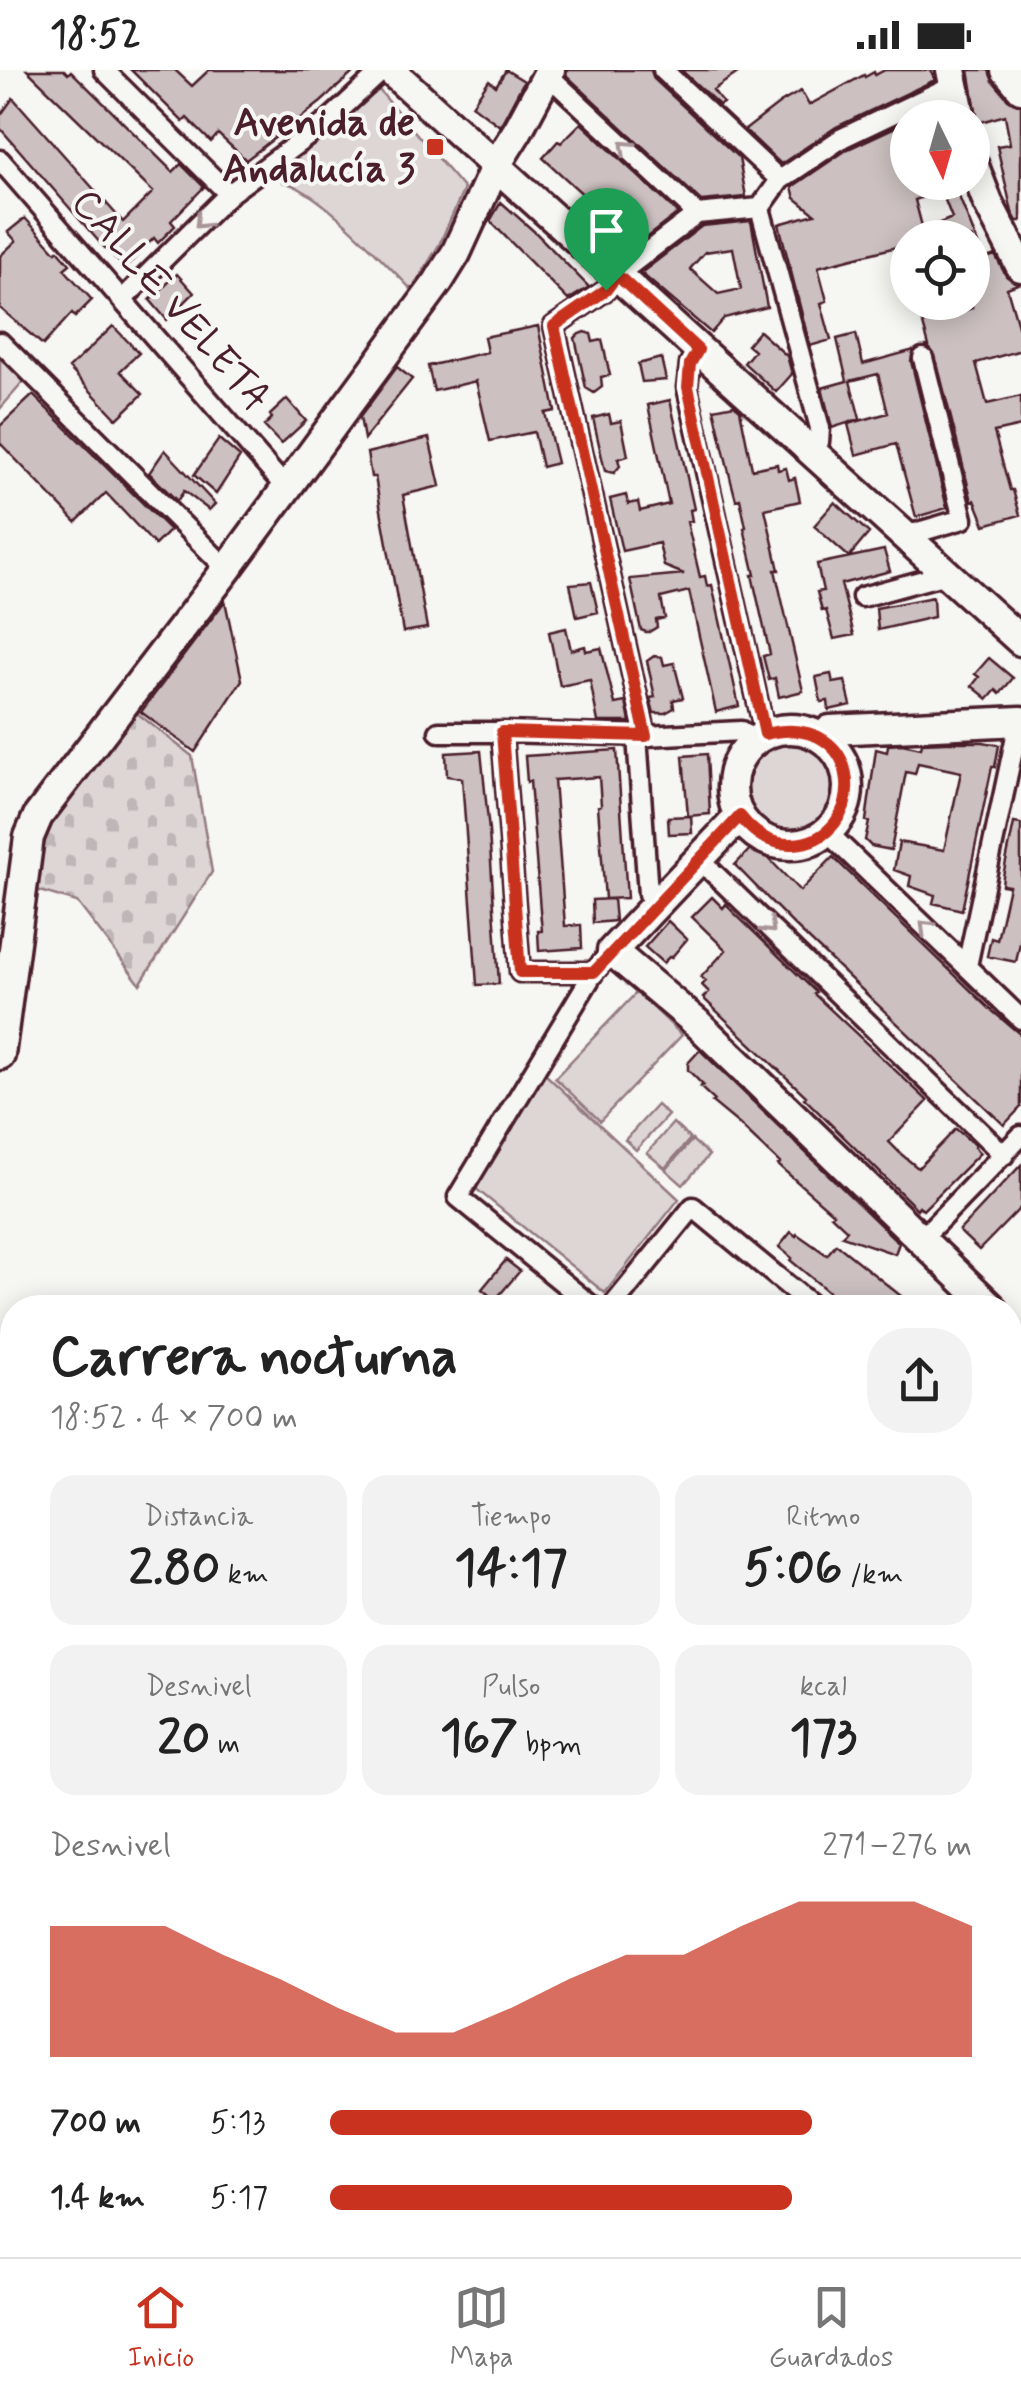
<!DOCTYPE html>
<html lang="es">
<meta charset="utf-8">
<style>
body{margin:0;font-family:Mynerve,sans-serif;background:#f2f2f2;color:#222;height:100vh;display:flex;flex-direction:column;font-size:38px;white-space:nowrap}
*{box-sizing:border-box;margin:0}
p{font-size:32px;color:#767676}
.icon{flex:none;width:55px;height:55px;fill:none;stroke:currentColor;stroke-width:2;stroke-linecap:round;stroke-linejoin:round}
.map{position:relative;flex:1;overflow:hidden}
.sheet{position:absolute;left:0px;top:1225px;width:1022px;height:962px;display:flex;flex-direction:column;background:#fff;border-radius:40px 40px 0 0;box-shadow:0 5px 25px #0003}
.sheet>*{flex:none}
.needle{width:65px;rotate:175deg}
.tools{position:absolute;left:890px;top:30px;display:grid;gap:20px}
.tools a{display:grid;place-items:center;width:100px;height:100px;border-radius:50%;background:#fff;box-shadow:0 5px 25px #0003;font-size:50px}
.pin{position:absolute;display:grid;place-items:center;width:85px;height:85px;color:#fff;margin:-102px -42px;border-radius:50% 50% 50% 0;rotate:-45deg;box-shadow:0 0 10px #0007}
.pin .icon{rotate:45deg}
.round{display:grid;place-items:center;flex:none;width:105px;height:105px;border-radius:40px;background:#f2f2f2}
.head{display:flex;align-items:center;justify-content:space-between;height:170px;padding:0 50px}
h1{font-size:55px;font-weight:800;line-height:75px}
.figures{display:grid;grid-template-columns:repeat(3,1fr);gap:15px;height:170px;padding:10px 50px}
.figures div{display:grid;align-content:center;border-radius:25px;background:#f2f2f2;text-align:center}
.figures b{font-size:50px;font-weight:800}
.figures small{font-size:28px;font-weight:400}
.figures p{font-size:28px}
.chart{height:280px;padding:20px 50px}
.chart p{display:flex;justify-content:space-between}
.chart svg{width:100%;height:180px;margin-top:10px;fill:#c8321e;opacity:.7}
ul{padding:0 50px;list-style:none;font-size:32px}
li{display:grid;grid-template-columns:160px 120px 1fr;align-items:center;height:75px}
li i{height:25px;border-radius:12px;background:#c8321e}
.status{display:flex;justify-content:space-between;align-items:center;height:70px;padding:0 50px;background:#fff;direction:ltr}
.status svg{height:28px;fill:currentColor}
.menu{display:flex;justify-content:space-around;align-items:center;height:140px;border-top:2px solid #e0e0e0;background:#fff;font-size:28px;color:#767676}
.menu a{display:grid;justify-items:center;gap:5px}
.menu .selected{color:#c8321e}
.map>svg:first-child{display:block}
.green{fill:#ddd6d5;stroke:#947a80;stroke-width:2.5}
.cemetery{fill:url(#cemetery-stones);stroke:#947a80;stroke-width:2.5}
.building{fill:#ccc1c0;stroke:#4a1f2b;stroke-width:2.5;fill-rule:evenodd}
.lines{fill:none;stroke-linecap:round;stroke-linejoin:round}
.street-casing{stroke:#4a1f2b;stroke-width:25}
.secondary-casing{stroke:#4a1f2b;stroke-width:35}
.street{stroke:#f6f6f2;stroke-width:18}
.secondary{stroke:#f6f6f2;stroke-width:28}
.oneway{stroke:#a99598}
.route-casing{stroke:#fff;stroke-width:20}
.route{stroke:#c8321e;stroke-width:12}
.poi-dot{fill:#c8321e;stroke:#f6f6f2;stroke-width:4}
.labels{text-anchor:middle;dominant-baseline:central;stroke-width:8;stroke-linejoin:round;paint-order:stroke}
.poi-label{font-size:40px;font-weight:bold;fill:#4a1f2b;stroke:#f6f6f2;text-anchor:end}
.street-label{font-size:40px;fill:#4a1f2b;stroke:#f6f6f2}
</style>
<div class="status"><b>18:52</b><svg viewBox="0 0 49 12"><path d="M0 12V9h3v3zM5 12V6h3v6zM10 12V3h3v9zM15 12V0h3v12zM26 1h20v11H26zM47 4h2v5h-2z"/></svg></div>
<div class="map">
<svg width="1021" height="2187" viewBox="0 0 1021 2187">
<defs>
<pattern id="cemetery-stones" width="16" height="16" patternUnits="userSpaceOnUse" patternTransform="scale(2.5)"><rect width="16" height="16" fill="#ddd6d5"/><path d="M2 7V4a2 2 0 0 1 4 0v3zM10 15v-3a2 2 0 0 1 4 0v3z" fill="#bfb7b7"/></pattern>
</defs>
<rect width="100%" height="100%" fill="#f6f6f2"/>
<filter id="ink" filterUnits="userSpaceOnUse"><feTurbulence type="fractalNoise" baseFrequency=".01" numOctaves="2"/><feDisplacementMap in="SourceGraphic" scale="20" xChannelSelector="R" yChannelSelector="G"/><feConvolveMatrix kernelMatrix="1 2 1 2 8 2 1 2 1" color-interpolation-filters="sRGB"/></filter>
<g filter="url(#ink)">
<path class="green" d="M 379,20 L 464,119 L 439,175 L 412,220 C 384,192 318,118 282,112 L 278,100 Z
M 0,287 L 25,310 L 0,339 Z
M743 716a46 46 0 1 1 92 0a46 46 0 1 1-92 0Z
M 637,922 L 682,965 L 600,1051 L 555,1008 Z
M 544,1003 L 679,1129 L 605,1223 L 475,1118 Z
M 657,1035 L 668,1045 L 636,1080 L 625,1070 Z
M 673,1053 L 690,1069 L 665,1098 L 647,1083 Z
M 692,1070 L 709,1085 L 683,1115 L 666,1100 Z"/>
<path class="cemetery" d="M 133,640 L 192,686 L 212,802 L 140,914 L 77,832 L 37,820 L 41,759 Z"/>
<path class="building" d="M 27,0 L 64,0 L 68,4 L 71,1 L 173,102 L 181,94 L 204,117 L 171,151 L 175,156 L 158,173 L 154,168 L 125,198 L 101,174 L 0,58 L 0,46 L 13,28 L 123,152 L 153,122 Z
M 131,0 L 175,0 L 192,16 L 209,0 L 356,0 L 321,32 L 246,90 L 218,64 L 211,72 L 187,48 L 183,52 Z
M 506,0 L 524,11 L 500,56 L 472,35 L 489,10 L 496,16 Z
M 567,0 L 651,0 L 654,9 L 739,88 L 746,127 L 701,131 L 566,5 Z
M 681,0 L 742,0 L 713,20 L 723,33 L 719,35 Z
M 885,0 L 931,0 L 935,10 L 836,57 L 781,94 L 745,60 L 780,33 L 801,21 L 809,35 L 864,5 L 865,7 L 874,2 L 875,5 Z
M 969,0 L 989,0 L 993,11 L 1008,29 L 1021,35 L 1021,151 L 1017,151 L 1012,142 L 997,76 L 1010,74 L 1005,45 L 978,53 Z
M 908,51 L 908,73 L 896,76 L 901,94 L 908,93 L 908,112 L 958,112 L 954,114 L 984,189 L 995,185 L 1006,206 L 1018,214 L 1007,218 L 1021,266 L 1021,280 L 976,293 L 987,334 L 1021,326 L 1021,356 L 994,362 L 1010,420 L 1013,420 L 1020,445 L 985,455 L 975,430 L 972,431 L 935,285 L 927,276 L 929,276 L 917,232 L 944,232 L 948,246 L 972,238 L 972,168 L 908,168 L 908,174 L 818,197 L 827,231 L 821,233 L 831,270 L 810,276 L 779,154 L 815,144 L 795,128 L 792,117 L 848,79 ZM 941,120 L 952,148 L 923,160 L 915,130 Z
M 581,53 L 678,143 L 634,177 L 610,156 L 602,165 L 574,140 L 588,129 L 543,88 L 558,71 L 561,73 Z
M 501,132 L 537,164 L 589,217 L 568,230 L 490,151 Z
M 25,148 L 56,182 L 58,180 L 70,194 L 64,199 L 92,230 L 75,247 L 72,243 L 43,275 L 0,238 L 0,186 L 16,171 L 8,162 Z
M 751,151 L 767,237 L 724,248 L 711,263 L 641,203 L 702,156 ZM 733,178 L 741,219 L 718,224 L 690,199 L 705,182 Z
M 177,204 L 194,223 L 167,250 L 150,230 Z
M 113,256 L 139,283 L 120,301 L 143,324 L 117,349 L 69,298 Z
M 538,256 L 555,341 L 545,343 L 557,393 L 542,397 L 534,362 L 490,371 L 476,311 L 434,321 L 428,296 L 487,282 L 484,267 Z
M 759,261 L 787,286 L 792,304 L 776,322 L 744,293 L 754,281 L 747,275 Z
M 585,262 L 591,264 L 593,272 L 602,270 L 610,305 L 601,307 L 602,317 L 594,323 L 586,318 L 575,268 L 579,264 Z
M 856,264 L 863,294 L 914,280 L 911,291 L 947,438 L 916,447 L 896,374 L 856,385 L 848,354 L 888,343 L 878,304 L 850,311 L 860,349 L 832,358 L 822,318 L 847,311 L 837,269 Z
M 661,288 L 666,310 L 642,312 L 638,294 Z
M 397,297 L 412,309 L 364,369 L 360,347 Z
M 33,325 L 170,460 L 155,475 L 106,423 L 76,452 L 0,373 L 0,356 Z
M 287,329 L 306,351 L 281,374 L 264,356 L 272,348 L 270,345 Z
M 670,330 L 694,439 L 690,440 L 692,451 L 687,452 L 700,507 L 705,506 L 707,516 L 712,515 L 739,636 L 716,642 L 689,521 L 661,528 L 665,548 L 656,550 L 657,557 L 649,562 L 646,562 L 641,560 L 630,509 L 684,504 L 664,496 L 659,473 L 622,481 L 610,429 L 626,425 L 628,434 L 638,432 L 640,441 L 669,434 L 648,335 Z
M 734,335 L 740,340 L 752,399 L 777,394 L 778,400 L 786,398 L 789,410 L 795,408 L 800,431 L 765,439 L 779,500 L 775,500 L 803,621 L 779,627 L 775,608 L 769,610 L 763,586 L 770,584 L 752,505 L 755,505 L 744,458 L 746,457 L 740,429 L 736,430 L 731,411 L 714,339 Z
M 609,344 L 611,353 L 621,351 L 628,386 L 618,389 L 620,396 L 614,403 L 605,401 L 593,348 Z
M 429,368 L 440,416 L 403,425 L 427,558 L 403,562 L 375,407 L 371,407 L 367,383 Z
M 219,369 L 240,387 L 216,424 L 194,405 Z
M 165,380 L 215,434 L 209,440 L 184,421 L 177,431 L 149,403 Z
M 835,432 L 869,463 L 849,487 L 814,456 Z
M 884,480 L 890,501 L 841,514 L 854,565 L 834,569 L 826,540 L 822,541 L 817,522 L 823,521 L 817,494 Z
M 591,512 L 598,542 L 577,547 L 570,514 Z
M 933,527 L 934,547 L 878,560 L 876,538 Z
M 225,531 L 242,610 L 195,682 L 141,642 Z
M 566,558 L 571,580 L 585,576 L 586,581 L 601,578 L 615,634 L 626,632 L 630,652 L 598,652 L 590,610 L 560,616 L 549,562 Z
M 654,586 L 662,587 L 664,595 L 674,593 L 683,628 L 673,630 L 674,638 L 665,643 L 654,643 L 650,628 L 655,627 L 647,591 Z
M 989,588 L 1013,608 L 1000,624 L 996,620 L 988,629 L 972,616 L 979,607 L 975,604 Z
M 831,604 L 833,613 L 845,611 L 851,635 L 829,640 L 828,631 L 821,632 L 816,607 Z
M 946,672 L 983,672 L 999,675 L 995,697 L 992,697 L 962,840 L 933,833 L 935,825 L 909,816 L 911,806 L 894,800 L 899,772 L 944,780 L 961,702 L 918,693 L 915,704 L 906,702 L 891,780 L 871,776 L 865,770 L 869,752 L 866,751 L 876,679 L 887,682 L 888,675 L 902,674 L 921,678 L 922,673 Z
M 617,680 L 627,828 L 605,829 L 598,736 L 601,735 L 599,707 L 554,710 L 565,856 L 581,855 L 582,878 L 539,881 L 538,861 L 542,861 L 540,840 L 530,711 L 527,712 L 525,686 Z
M 481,681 L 489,761 L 499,914 L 477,915 L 462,708 L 447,706 L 446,683 Z
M 707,684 L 710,744 L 688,746 L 683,686 Z
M 691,746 L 692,763 L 669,764 L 668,747 Z
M 1014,753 L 1021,754 L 1021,868 L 1016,892 L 987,886 L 991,868 L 997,870 L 1009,816 L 1002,815 L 1003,806 Z
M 755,774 L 800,821 L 833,787 L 990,939 L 1021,965 L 1021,1037 L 1004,1055 L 794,855 L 735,795 Z
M 712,827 L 723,838 L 726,834 L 731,840 L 816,922 L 814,924 L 928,1031 L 889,1072 L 901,1084 L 918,1098 L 956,1059 L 975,1075 L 974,1077 L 980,1083 L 923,1140 L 919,1136 L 917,1139 L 804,1028 L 806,1026 L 703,928 L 709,922 L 702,915 L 706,911 L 701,907 L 726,880 L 692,847 Z
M 613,829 L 615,851 L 593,853 L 592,830 Z
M 668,851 L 687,869 L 671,888 L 669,887 L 663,893 L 645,877 Z
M 700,980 L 899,1173 L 895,1184 L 842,1166 L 847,1160 L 831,1145 L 833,1143 L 778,1095 L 780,1093 L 740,1055 L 712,1032 L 714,1030 L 700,1017 L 703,1015 L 688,1000 L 688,993 Z
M 1021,1095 L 1021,1137 L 979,1180 L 959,1161 Z
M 791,1162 L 796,1166 L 797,1164 L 827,1185 L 836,1174 L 916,1238 L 848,1238 L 790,1190 L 792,1188 L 779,1177 Z
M 506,1190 L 520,1201 L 495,1230 L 482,1219 Z"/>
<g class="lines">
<defs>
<path id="street" d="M 104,0 L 229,124
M 663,0 L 780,110
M 548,5 L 697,144
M 0,90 L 286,418
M 760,138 L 820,358 L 819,372 L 811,382
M 122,230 L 229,124 L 328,51 L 383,0
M 0,272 L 227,499
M 698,280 L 690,294 L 687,317 L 765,664
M 905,466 L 963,449 L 923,288
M 862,527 L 946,504
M 439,662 L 502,662 L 646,666 L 741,661 L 753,672
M 502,662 L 520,902 L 594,902
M 637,666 L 648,824 L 657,833
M 646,666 L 554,256 L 606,220 L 617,205 L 697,144 L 760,138 L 780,110 L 842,68 L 953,15
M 827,762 L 1021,949
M 699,789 L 1004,1085
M 967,896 L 1019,652
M 922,1168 L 1021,1066
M 594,1238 L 458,1127 L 594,902 L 612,881
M 611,1238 L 693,1137 L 815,1238
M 1010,1459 L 1021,1440
M 1010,1482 L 1021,1483
M 1010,1722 L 1021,1718
M 1010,1756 L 1021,1766"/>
<path id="secondary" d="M 390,0 L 1021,571
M 951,0 L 961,48
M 1006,0 L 1021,18
M 972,91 L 988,133 L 1021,197
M732 717a58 58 0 1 1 116 0a58 58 0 1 1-116 0Z
M 822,669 L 830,660 L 1021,651
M 740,746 L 612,881 L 697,953 L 992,1238
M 0,985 L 29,767 L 38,746 L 227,499 L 438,212 L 456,183 L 496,95 L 518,60 L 550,0
M 1010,1789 L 1021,1798"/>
</defs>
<use href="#street" class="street-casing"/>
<use href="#secondary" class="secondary-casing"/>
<use href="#street" class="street"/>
<use href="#secondary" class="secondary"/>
</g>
<defs><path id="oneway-chevron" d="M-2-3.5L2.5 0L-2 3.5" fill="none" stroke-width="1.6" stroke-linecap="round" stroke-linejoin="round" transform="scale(2.5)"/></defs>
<g class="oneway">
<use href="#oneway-chevron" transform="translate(626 77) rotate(-137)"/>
<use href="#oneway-chevron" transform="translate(201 152) rotate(135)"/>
<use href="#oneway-chevron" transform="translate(769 857) rotate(44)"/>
<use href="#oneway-chevron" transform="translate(926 857) rotate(-136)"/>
</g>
</g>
<g class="lines" filter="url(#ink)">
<defs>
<path id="route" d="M 617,205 L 698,280 L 690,294 L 688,317 L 765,664 C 869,639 870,772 792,774 C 769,775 753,763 740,746 L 594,902 L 520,902 L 502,662 L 646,666 L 554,256 L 606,220 Z"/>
</defs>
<use href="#route" class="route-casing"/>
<use href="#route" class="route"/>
</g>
<rect class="poi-dot" x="425" y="67" width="20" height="20" rx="5"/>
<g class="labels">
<g class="poi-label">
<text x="415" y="54">Avenida de<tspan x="415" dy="46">Andalucía 3</tspan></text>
</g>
<g class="street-label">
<text transform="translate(170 231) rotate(49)">CALLE VELETA</text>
</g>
</g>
</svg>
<div class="tools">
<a><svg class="needle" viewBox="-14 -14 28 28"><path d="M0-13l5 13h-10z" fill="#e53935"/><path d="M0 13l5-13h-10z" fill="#767676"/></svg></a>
<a><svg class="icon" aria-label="locate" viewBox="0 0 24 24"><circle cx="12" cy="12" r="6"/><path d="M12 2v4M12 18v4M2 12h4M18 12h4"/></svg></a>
</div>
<div class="pin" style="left:606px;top:220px;background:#1e9e55"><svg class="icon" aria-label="arrive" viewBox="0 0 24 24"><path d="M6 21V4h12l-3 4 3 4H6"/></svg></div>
<section class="sheet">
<div class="head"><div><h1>Carrera nocturna</h1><p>18:52 · 4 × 700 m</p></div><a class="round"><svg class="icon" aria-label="share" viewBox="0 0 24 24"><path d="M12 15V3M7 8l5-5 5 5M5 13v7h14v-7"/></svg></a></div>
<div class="figures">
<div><p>Distancia</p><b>2.80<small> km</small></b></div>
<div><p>Tiempo</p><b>14:17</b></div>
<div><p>Ritmo</p><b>5:06<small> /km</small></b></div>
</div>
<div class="figures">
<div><p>Desnivel</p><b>20<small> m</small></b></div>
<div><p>Pulso</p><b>167<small> bpm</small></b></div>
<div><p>kcal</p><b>173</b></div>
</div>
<div class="chart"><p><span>Desnivel</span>271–276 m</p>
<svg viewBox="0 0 160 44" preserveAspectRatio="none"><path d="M0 44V12L10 12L20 12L30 19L40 25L50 32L60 38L70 38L80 32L90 25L100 19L110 19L120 12L130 6L140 6L150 6L160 12V44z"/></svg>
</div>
<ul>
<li><b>700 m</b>5:13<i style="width:75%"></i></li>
<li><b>1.4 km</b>5:17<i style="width:72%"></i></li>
</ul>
</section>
</div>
<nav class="menu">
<a class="selected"><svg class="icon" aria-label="home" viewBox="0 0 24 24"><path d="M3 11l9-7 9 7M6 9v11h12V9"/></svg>Inicio</a>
<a><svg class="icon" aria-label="map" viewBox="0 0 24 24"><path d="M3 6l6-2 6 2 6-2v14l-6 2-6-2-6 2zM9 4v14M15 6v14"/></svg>Mapa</a>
<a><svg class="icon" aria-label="saved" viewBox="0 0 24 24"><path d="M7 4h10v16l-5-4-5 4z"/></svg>Guardados</a>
</nav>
